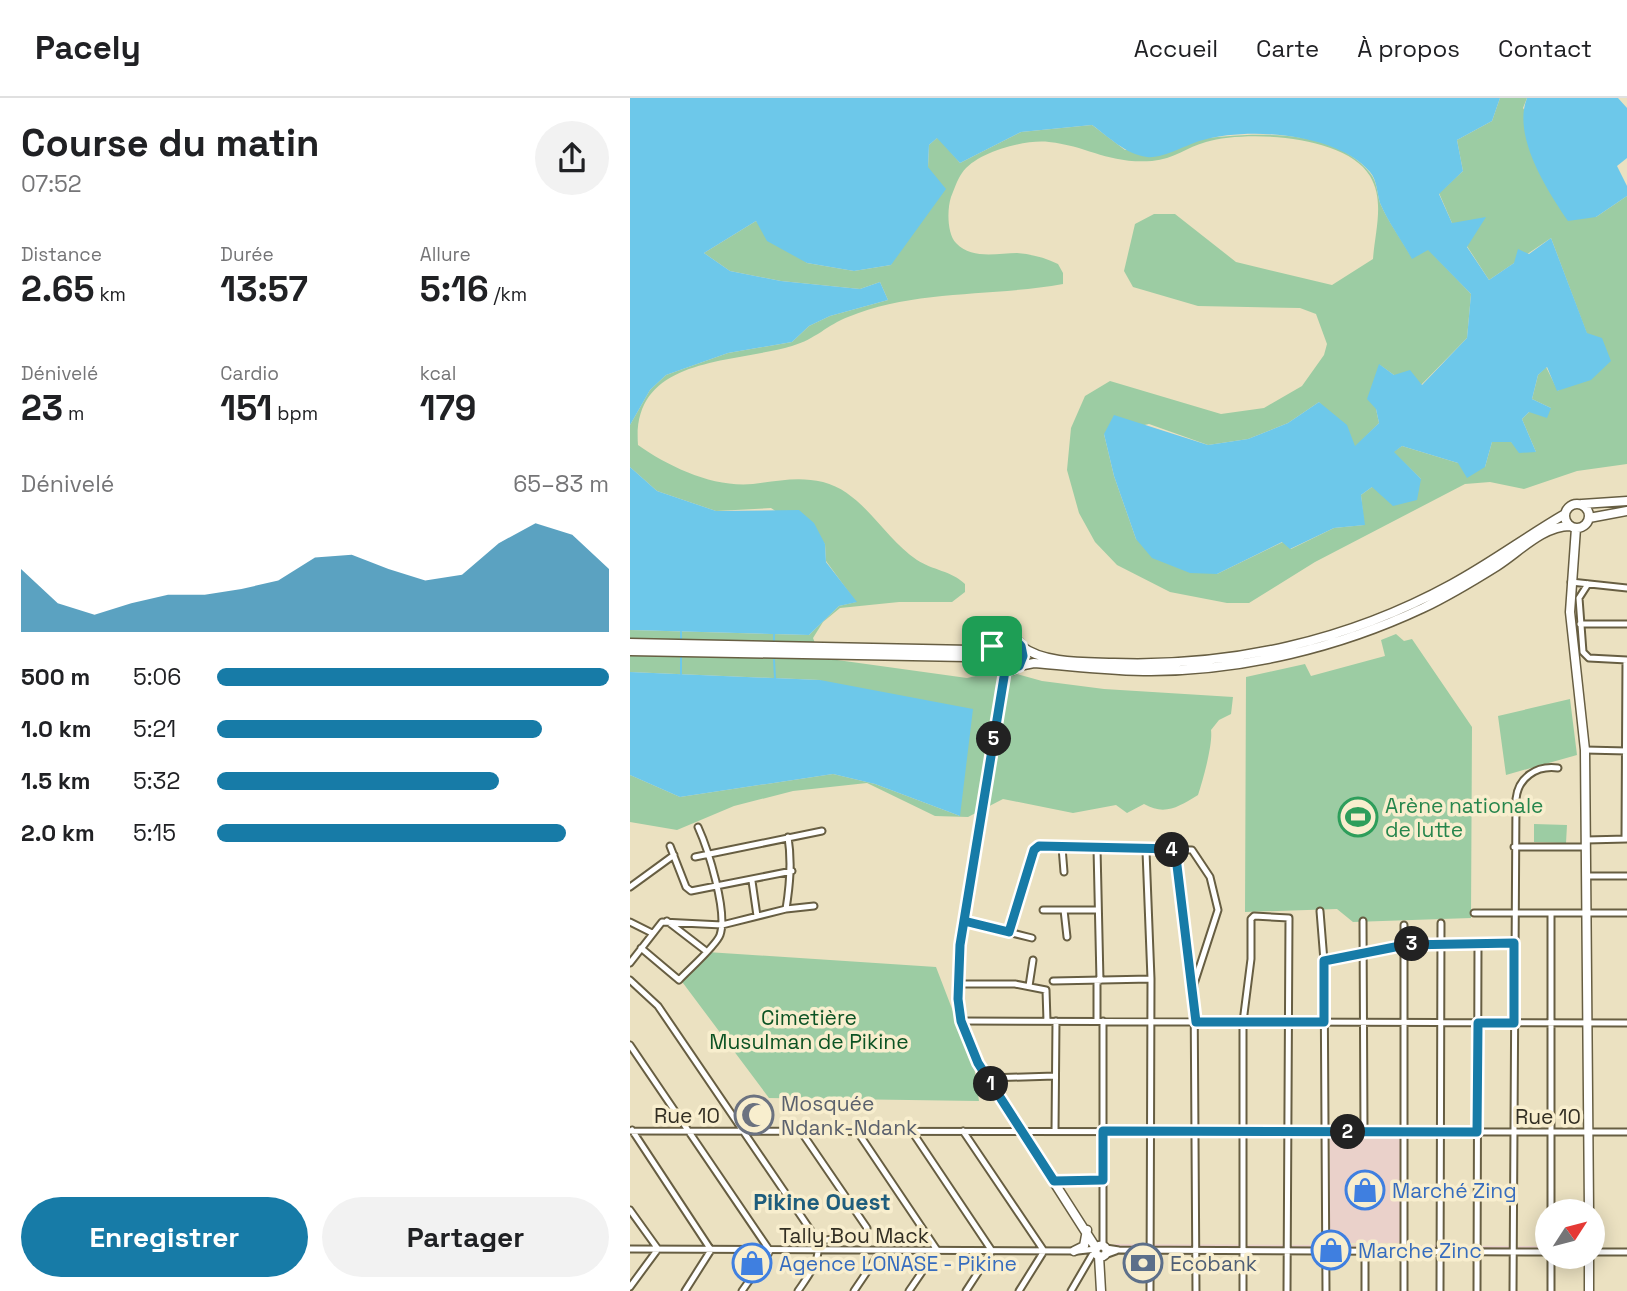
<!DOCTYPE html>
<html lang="fr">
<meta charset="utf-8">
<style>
body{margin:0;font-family:"Space Grotesk",sans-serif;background:#f2f2f2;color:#202124;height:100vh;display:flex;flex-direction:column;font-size:26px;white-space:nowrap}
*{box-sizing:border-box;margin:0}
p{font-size:23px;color:#757577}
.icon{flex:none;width:38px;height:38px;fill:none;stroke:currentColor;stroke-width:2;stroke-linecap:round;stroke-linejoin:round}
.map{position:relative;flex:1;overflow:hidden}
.details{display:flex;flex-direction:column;background:#fff;width:630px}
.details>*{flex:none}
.needle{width:46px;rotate:54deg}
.controls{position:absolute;left:905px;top:1101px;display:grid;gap:14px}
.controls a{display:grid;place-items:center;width:70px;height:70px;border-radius:50%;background:#fff;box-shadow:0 4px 18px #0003;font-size:35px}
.pin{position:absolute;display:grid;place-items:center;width:60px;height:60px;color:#fff;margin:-30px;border-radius:14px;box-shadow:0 4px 10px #0006}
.km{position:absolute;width:35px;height:35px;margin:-18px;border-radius:50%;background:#222;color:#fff;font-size:19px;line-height:35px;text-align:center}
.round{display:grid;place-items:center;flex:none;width:74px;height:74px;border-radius:37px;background:#f2f2f2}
.overview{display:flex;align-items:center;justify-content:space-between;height:119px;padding:0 21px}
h1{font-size:38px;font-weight:700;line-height:52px}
.metrics{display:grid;grid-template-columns:repeat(3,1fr);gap:10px;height:119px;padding:7px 21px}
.metrics div{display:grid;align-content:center}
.metrics b{font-size:35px;font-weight:700}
.metrics small{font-size:19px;font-weight:400}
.metrics p{font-size:19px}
.chart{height:196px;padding:14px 21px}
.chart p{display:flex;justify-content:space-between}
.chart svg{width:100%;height:126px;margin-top:7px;fill:#177ba7;opacity:.7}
.cta{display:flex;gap:14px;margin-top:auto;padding:14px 21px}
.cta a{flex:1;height:80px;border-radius:42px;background:#177ba7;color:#fff;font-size:28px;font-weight:700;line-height:80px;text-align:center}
.cta a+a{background:#f2f2f2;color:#202124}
ul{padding:0 21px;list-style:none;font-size:23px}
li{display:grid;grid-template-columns:112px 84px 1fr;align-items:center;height:52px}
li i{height:18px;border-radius:9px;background:#177ba7}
header{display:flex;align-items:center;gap:42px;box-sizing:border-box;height:98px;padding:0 35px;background:#fff;border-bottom:2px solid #e0e0e0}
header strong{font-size:33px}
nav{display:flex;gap:38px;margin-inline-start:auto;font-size:24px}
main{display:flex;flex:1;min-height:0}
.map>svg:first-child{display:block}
.commercial{fill:#ead1ca}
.green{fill:#9ccca3}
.water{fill:#6dc8ea}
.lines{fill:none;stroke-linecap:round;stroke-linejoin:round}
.stream{stroke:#6dc8ea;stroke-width:2}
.street-casing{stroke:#675e42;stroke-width:9}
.secondary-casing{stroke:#675e42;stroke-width:11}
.street{stroke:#fff;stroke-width:5}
.secondary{stroke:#fff;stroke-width:8}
.route-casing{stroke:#fff;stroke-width:14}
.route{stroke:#177ba7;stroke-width:9}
.labels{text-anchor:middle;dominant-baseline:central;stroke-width:7;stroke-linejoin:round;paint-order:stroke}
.leisure-label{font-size:21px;fill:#27864d;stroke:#f8eece;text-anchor:start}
.park-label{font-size:21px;fill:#0c5323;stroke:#f8eece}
.worship-label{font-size:21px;fill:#5b616d;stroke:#f8eece;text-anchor:start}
.street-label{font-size:21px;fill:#332f23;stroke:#f8eece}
.shop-label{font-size:21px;fill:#366cbe;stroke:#f8eece;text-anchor:start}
.service-label{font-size:21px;fill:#4e5e75;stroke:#f8eece;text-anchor:start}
.neighbourhood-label{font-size:23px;font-weight:bold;fill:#1e5d7c;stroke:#f8eece}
</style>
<header>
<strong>Pacely</strong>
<nav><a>Accueil</a><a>Carte</a><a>À propos</a><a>Contact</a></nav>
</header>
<main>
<section class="details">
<div class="overview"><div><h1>Course du matin</h1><p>07:52</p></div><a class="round"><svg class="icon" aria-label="share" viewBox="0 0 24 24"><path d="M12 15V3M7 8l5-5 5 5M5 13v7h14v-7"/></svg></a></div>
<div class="metrics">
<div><p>Distance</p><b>2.65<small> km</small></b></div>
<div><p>Durée</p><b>13:57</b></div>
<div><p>Allure</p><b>5:16<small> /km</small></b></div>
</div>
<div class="metrics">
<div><p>Dénivelé</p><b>23<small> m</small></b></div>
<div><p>Cardio</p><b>151<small> bpm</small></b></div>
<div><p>kcal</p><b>179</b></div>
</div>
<div class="chart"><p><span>Dénivelé</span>65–83 m</p>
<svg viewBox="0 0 160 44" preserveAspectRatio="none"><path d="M0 44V22L10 34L20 38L30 34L40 31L50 31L60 29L70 26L80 18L90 17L100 22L110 26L120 24L130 13L140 6L150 10L160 22V44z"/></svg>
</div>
<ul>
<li><b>500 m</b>5:06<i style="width:100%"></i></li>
<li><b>1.0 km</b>5:21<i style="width:83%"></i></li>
<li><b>1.5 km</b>5:32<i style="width:72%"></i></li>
<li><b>2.0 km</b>5:15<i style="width:89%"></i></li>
</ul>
<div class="cta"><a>Enregistrer</a><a>Partager</a></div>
</section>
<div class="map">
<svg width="997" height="1193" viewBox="0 0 997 1193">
<rect width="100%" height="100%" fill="#ebe1c1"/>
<path class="commercial" d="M 700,1037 L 770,1038 L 770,1145 L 700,1145 Z
M 484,1146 L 917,1148 L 917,1158 L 485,1156 Z"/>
<path class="green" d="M 870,0 L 897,0 L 893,10 L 966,119 L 997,98 L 997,366 L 947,373 L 894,391 L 860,384 L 835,386 L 685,464 L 619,505 L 597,505 L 540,494 L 487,467 L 465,444 L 449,415 L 437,372 L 441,330 L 455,298 L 480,283 L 591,316 L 634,310 L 672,288 L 694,257 L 697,246 L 686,216 L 670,210 L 568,208 L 503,189 L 494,173 L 505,126 L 524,116 L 545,116 L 606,164 L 702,187 L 743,161 C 745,133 755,103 740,78 C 716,37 617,32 576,44 C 557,49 544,61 522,63 C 477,66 458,48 419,44 C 395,41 346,54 332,75 C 327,82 324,92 321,99 C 317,111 317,136 326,145 C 342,162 368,155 387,155 C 401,156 416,160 428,166 L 433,175 L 433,186 C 363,199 285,191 218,219 C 197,227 186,241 162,248 C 101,266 1,258 8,347 C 39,369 84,390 123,386 C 148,383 168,378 193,384 C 233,394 254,440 287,462 C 302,472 322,473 335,486 L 335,494 L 322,504 L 269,504 L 210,510 L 193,524 L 183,540 L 187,550 L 200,561 L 337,580 L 372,572 L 412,583 L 474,591 L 603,599 L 601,616 L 589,622 L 581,632 C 583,646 573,682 568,697 C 548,709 535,718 514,706 L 497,715 L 486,707 L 443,715 L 373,701 L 338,719 L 305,718 L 237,685 L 163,693 L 104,708 L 47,732 L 0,724 L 0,677 L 50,699 L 203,676 L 245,686 L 330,718 L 190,582 L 0,574 L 0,532 L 179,537 L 209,508 L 226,504 L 196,463 L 195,446 L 141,410 L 86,413 L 27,393 L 0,369 L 0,327 L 20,292 L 36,277 L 98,255 L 162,244 L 179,228 L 200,218 L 258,202 L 250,184 L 230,191 L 151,183 L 100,173 L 74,155 L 126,123 L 177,165 L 224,173 L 261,167 L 298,69 L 299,47 L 308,39 L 330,65 L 391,34 L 462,27 L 495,52 C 562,43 691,13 740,75 C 747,83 747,95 750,105 C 758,124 772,142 782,160 L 798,151 L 841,196 L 837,240 L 791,287 L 764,277 L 750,267 L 746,311 L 749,325 L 725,349 L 689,304 L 658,325 L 618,341 L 578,347 L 519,326 L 474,336 L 484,378 L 506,441 L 587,476 L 653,444 L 661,451 L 704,430 L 734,427 L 731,397 L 742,389 L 791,381 L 763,354 L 772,348 L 828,365 L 855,369 L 862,344 L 881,344 L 906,354 L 892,321 L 899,314 L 921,310 L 902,301 L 908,277 L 916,269 L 928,293 L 957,236 L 921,140 L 859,182 L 822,125 L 809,95 L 833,73 L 827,42 L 862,23 Z
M 766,536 L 774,543 L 782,541 L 842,629 L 841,820 L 723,824 L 707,811 L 615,814 L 616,579 L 675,566 L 681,578 L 755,558 L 751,542 Z
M 940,601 L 947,657 L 876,677 L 868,618 Z
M 904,726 L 937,727 L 936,745 L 904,744 Z
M 77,854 L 306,869 L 344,968 L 349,1003 L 139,1000 L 50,881 Z"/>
<path class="water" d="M 0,0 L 870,0 L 862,23 L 827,42 L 833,73 L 809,96 L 822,125 L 856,119 L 837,149 L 859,182 L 884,165 L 888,151 L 899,156 L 921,140 L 957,235 L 972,240 L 981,263 L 961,282 L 927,293 L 917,269 L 908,277 L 902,301 L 921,310 L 917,320 L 899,314 L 892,321 L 906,354 L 889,355 L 881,344 L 862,344 L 855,369 L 837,380 L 828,365 L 772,348 L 764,354 L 791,381 L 787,402 L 763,408 L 742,389 L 731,397 L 735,427 L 704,430 L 660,451 L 652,444 L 587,476 L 560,475 L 522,460 L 506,441 L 484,378 L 474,336 L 484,317 L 578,347 L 618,341 L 658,325 L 689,304 L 717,327 L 725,348 L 749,325 L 746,311 L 737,301 L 749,266 L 764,277 L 780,272 L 792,287 L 837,240 L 841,196 L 798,152 L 782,161 C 772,143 758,124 750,105 C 747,95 747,82 740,74 C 707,35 620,29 573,42 C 557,46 533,61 517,59 C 495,56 479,39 462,27 L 391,34 L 330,65 L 307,40 L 299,47 L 298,69 L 316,91 L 261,167 L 224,173 L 177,165 L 137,143 L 126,123 L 74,155 L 100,173 L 151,183 L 230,191 L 250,184 L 258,202 L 200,218 L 179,228 L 162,244 L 98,255 L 36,277 L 20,292 L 0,327 Z
M 897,0 L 988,0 L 997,10 L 997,60 L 987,68 L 997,88 L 997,98 L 966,119 L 938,123 C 917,92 882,38 897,0 Z
M 0,369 L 27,393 L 86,413 L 169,412 L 184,425 L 195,446 L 196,464 L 227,504 L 209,508 L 179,537 L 0,532 Z
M 0,574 L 190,582 L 343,611 L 330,718 L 245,686 L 203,676 L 50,699 L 0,677 Z"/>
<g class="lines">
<path class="stream" d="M 144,536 L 144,542
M 51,541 L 51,534
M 144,562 L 145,580
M 51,576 L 51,560"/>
<defs>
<path id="street" d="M 941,484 L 997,490
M 958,486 L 949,500 L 953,554 L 959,560 L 997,562
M 950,526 L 997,526
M 955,652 L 997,653
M 995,741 L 996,562
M 956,742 L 997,741
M 40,748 L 56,789 L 61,793 L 162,773
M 432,749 L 562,752 L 580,779 L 588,812 L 564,886 L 566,1193
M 884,749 L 956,749
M 467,750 L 470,883
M 545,751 L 549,796 L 563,883
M 516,753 L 521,881 L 520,1193
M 65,759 L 192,733
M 956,778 L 997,778
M 122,783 L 127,818
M 0,789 L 44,757
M 156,811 L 184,808
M 413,812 L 468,812
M 434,812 L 437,839
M 690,813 L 694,863 L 696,1193
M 844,815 L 997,815
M 37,823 L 76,853
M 334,823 L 402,840
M 733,823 L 734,1034
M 0,824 L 22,835
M 379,834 L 405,749 L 432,749 L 434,774
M 775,847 L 884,845
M 11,850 L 49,882 C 58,872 86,848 90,837 C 98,814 78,751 68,729
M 694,863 L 775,849
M 0,865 L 32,824 L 92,827 L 156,811 C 160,786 162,764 158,739
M 0,882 L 28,908 L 188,1143 C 191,1163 178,1178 168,1193
M 423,883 L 521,881
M 467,883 L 467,923
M 328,886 L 385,886 L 416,892 L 417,923
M 399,888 L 403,862
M 332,923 L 997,925
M 473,923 L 473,1148
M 0,947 L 140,1153 L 112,1193
M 357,980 L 425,978
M 2,1032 L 81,1152 L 55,1193
M 170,1032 L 237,1130 L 234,1137 L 188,1143
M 281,1032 L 362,1153 L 336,1193
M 0,1033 L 997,1034
M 227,1033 L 307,1152 L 279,1193
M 333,1033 L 414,1153 L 389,1193
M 425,1033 L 426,923
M 424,1083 L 473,1082
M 0,1112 L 28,1151 L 0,1189
M 921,1113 L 921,815
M 476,1150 L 489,1152 L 917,1154
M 0,1151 L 448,1153 L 466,1151
M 962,1154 L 997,1154
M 475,1157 L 486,1153
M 224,1193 L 251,1153
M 441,1193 L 462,1157
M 613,1193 L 613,924 L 621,861 L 621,821 L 624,818 L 659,820 L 657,1193
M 735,1193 L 735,1153
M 774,1193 L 774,827
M 810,1193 L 811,825
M 847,1193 L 848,845
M 883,1193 L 886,701 C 888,680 906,667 928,670
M 921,1193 L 921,1158"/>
<path id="secondary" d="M935 418a12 12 0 1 1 24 0a12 12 0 1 1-24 0Z
M 952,406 L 997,403
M 959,420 L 997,413
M 946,430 L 940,514 L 955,652 L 959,1113
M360 556a17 17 0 1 1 34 0a17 17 0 1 1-34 0Z
M 0,545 L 341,552 L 362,548
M 391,548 C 414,566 456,564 484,565 C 602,569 718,543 822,486 C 861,465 897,438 935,416
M 0,553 L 337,559 L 363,566
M 389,568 L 404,565 C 443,568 481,573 521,573 C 614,572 708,550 793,510 C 818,498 843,483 867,468 C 889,454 913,428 940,428
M 375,573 L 330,847 L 329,912 L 341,949 L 353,973 L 466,1150
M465.5 1153a5.5 5.5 0 1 1 11 0a5.5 5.5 0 1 1-11 0Z
M 444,1153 L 454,1148 L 457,1132
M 469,1158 L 471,1193
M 959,1193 L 959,1158"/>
</defs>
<use href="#street" class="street-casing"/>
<use href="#secondary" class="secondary-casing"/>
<use href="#street" class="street"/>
<use href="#secondary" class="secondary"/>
</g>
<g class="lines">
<defs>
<path id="route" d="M 362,548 L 363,566 L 375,573 L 330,847 L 328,901 L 331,923 L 348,965 L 424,1083 L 473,1082 L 473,1033 L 847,1034 L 848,925 L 884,925 L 884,845 L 775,847 L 694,863 L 694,924 L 566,924 L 545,751 L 409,748 L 404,752 L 379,834 L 334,823 L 375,573 L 389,568 L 393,558 L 391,548 C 382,537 370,537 362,548"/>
</defs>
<use href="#route" class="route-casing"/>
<use href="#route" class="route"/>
</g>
<defs>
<symbol id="stadium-ring" viewBox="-11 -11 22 22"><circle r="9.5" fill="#f8eece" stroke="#2e9e5b" stroke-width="1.5"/><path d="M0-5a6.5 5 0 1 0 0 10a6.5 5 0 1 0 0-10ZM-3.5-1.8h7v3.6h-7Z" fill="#2e9e5b"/></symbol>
<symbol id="mosque-ring" viewBox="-11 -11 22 22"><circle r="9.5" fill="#f8eece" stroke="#6b7280" stroke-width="1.5"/><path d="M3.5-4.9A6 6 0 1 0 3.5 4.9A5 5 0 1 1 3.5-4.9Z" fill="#6b7280"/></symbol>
<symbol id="shop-ring" viewBox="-11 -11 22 22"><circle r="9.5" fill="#f8eece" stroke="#3f7fe0" stroke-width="1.5"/><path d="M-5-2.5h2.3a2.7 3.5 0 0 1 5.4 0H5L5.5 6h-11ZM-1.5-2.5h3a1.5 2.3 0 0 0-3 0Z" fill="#3f7fe0"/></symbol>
<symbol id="bank-ring" viewBox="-11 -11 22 22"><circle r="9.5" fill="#f8eece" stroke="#5c6f8a" stroke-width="1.5"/><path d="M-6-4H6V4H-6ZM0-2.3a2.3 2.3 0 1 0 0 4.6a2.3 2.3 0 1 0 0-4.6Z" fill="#5c6f8a"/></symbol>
</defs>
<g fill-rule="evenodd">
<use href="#stadium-ring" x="706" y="697" width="44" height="44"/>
<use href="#mosque-ring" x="102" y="995" width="44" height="44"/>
<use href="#shop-ring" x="713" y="1070" width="44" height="44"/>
<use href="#shop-ring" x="679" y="1130" width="44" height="44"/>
<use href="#shop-ring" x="100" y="1143" width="44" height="44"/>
<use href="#bank-ring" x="491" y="1143" width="44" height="44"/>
</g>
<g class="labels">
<g class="leisure-label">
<text x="755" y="707">Arène nationale<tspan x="755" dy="24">de lutte</tspan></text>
</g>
<g class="park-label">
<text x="179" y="919">Cimetière<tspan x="179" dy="24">Musulman de Pikine</tspan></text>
</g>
<g class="worship-label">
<text x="151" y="1005">Mosquée<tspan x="151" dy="24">Ndank-Ndank</tspan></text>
</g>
<g class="street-label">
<text x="57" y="1017">Rue 10</text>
<text x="918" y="1018">Rue 10</text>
<text x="224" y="1137">Tally Bou Mack</text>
</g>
<g class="shop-label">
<text x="762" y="1092">Marché Zing</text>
<text x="728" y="1152">Marche Zinc</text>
<text x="149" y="1165">Agence LONASE - Pikine</text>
</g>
<g class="service-label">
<text x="540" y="1165">Ecobank</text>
</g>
<g class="neighbourhood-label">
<text x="192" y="1104">Pikine Ouest</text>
</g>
</g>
</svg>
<div class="controls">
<a><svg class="needle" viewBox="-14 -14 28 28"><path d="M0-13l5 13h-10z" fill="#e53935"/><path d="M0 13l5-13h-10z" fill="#757577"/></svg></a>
</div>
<div class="pin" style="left:362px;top:548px;background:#1e9e55"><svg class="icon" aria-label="arrive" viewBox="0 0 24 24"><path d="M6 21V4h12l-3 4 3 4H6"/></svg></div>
<b class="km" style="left:361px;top:986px">1</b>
<b class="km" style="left:718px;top:1034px">2</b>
<b class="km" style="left:782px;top:846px">3</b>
<b class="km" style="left:542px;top:752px">4</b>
<b class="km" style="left:364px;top:641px">5</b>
</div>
</main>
